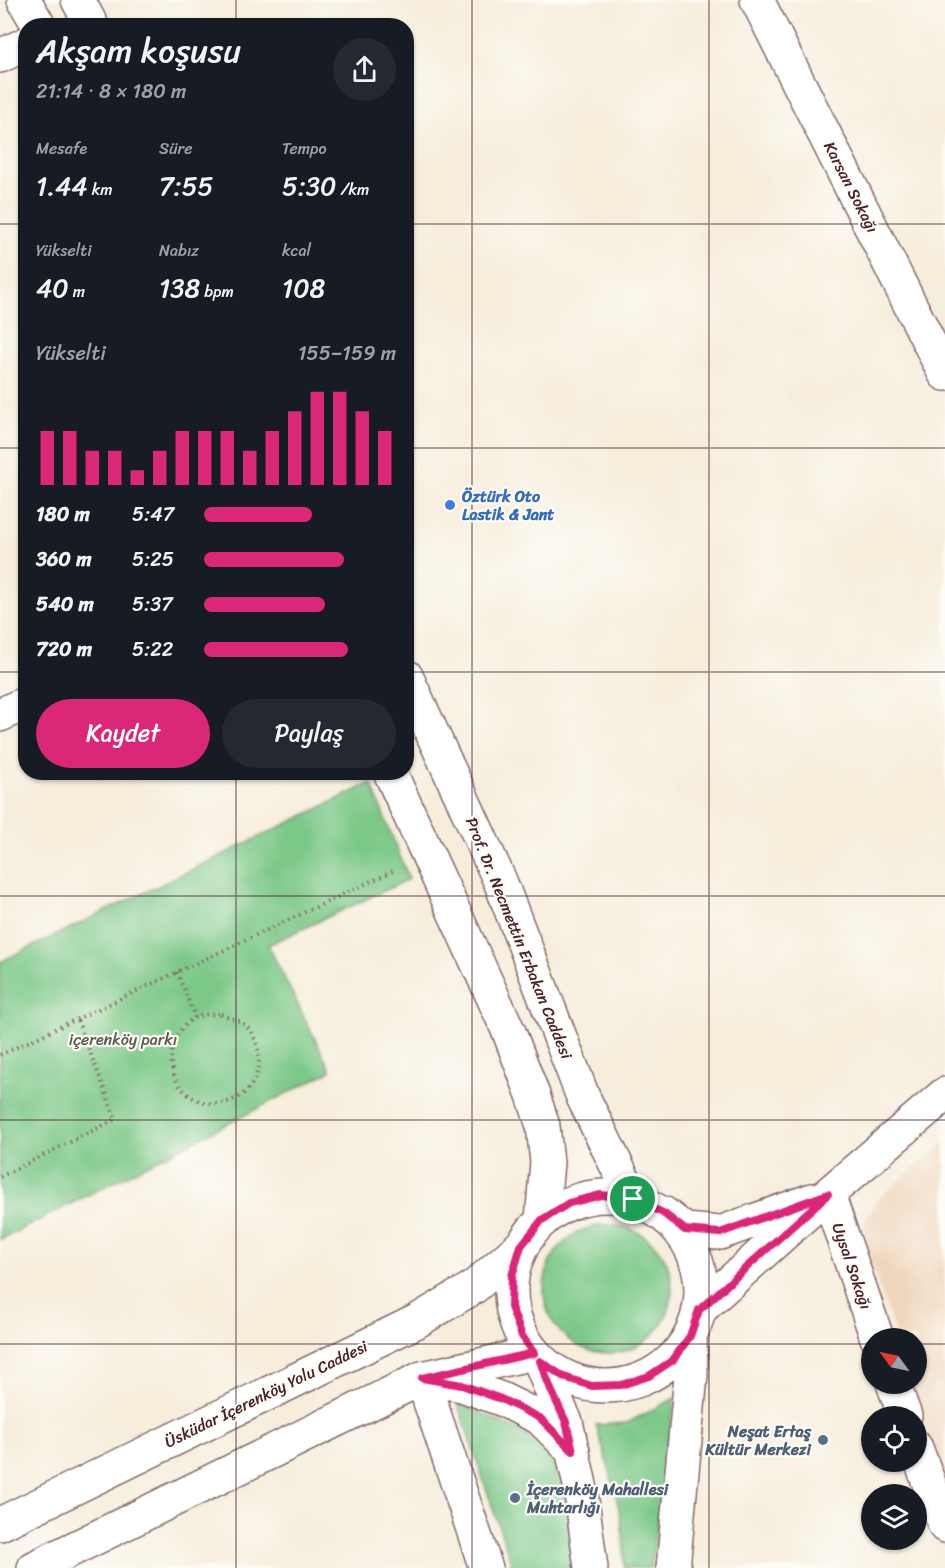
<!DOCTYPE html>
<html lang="tr">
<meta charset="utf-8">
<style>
body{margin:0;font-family:Sriracha,sans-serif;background:#242831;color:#f1f3f6;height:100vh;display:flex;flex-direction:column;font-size:22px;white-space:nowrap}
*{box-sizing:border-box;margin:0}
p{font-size:20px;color:#9ea1a6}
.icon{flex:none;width:33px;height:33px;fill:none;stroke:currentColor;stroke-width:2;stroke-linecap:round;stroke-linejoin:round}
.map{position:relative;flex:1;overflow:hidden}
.sheet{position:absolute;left:18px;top:18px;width:396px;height:762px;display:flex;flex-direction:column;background:#171b24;border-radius:24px;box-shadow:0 2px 4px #0004}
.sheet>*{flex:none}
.needle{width:39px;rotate:303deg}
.tools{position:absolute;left:861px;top:1328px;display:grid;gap:12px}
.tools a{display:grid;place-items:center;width:66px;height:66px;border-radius:50%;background:#171b24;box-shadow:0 2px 4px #0004;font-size:30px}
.pin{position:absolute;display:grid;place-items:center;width:51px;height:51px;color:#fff;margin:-26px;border:3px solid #fff;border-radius:50%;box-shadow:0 2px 6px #0007}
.round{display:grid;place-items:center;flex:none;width:63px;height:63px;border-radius:32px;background:#242831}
.headline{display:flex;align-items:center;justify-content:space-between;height:102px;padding:0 18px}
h1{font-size:33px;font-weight:600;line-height:45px}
.metrics{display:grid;grid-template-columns:repeat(3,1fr);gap:9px;height:102px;padding:6px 18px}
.metrics div{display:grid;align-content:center}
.metrics b{font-size:26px;font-weight:600}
.metrics small{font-size:16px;font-weight:400}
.metrics p{font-size:16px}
.chart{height:168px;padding:12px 18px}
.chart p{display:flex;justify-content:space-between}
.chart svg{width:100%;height:108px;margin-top:6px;stroke:#db2777;stroke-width:6}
.primary-button{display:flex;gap:12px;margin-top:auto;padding:12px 18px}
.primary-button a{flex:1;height:69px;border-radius:36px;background:#db2777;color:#fff;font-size:24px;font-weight:600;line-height:69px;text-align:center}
.primary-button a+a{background:#242831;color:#f1f3f6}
ul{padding:0 18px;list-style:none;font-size:20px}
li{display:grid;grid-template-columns:96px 72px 1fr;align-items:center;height:45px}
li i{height:15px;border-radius:8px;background:#db2777}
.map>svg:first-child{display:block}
.built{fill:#efd6bc}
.green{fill:#7cc887;stroke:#637459;stroke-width:1.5}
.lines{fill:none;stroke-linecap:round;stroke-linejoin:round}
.street-casing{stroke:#866769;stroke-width:36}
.secondary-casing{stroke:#866769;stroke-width:36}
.primary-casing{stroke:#866769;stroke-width:36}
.path{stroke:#866769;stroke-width:4;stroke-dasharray:1.5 4.5;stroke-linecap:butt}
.street{stroke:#fff;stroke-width:33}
.secondary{stroke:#fff;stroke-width:33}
.primary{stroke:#fff;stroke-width:33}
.route-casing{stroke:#fff;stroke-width:12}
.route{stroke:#db2777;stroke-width:8}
.grid{fill:none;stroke:#4a1f2b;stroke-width:1.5;stroke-opacity:0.55}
.shop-dot{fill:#3f7fe0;stroke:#fdfcf7;stroke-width:2}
.service-dot{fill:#5c6f8a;stroke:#fdfcf7;stroke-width:2}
.labels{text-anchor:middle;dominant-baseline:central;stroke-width:4.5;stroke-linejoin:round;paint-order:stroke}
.street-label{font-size:16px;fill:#4a1f2b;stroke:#fdfcf7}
.shop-label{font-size:16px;font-weight:bold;fill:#366cbe;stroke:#fdfcf7;text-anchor:start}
.park-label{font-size:16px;fill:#5c5a4b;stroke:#fdfcf7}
.service-label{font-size:16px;font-weight:bold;fill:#4e5e75;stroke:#fdfcf7;text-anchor:end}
</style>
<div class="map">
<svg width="945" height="1568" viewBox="0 0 945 1568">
<rect width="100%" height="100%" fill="#fdfcf7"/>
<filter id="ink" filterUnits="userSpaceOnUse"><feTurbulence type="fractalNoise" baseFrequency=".0167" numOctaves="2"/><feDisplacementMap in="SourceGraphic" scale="12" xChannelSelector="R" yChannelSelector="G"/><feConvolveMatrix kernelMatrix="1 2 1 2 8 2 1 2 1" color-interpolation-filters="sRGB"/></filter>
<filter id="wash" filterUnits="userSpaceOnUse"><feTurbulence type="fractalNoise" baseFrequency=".008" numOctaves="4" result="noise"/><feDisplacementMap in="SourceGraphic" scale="24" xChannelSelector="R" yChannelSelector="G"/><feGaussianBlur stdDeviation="1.35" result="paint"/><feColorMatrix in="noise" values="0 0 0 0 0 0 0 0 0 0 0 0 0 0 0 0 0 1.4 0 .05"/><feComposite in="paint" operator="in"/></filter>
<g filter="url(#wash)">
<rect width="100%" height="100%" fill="#f6eddb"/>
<path class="built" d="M 945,1142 L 945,1481 L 912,1383 L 916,1383 L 916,1338 L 897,1338 L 864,1241 L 865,1222 L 876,1201 Z"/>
<path class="green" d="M 371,783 L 409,879 L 268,945 L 331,1071 L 0,1240 L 0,962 Z
M544 1289a64 64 0 1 1 128 0a64 64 0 1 1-128 0Z
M 675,1398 L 651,1568 L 624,1568 C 626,1519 610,1472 596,1425 L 627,1423 Z
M 457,1402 L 524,1433 L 552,1458 L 568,1498 L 572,1568 L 513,1568 Z"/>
</g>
<g filter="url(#ink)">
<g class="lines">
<defs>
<path id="street" d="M 757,0 L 945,374
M 0,56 L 26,44
M 0,715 L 26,703
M 828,1194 L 877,1338
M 422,1378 L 486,1568
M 893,1383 L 905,1416
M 916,1448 L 945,1526"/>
<path id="secondary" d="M 663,1213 L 685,1230 L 720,1233 L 812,1200
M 699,1310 L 828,1194 L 945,1094
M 432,1380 L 462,1385 L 501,1399 L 540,1418 L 573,1451
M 0,1524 L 417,1321 L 474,1287 L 521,1246
M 34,1568 L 422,1378 L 534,1353"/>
<path id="primary" d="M 24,0 L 39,26
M 78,0 L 92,26
M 406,676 L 500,881 L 583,1097 L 633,1199
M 390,772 L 509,1032 L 533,1095 L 543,1126 L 547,1162 L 542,1220
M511 1291a95 95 0 1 1 190 0a95 95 0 1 1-190 0Z
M 540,1361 L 552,1392 L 566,1422 L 580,1485 L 591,1568
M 673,1568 L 691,1375 L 690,1336"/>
</defs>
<use href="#street" class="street-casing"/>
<use href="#secondary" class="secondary-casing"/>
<use href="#primary" class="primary-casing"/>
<path class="path" d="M 177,972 L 195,1017
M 221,1014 C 228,1017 236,1019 242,1023 C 263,1038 264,1070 248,1089 C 241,1097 231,1102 220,1103 C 171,1108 153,1044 194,1018 C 201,1014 213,1014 221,1014 Z
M 0,1055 L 393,871
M 0,1177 L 116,1119 L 77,1019"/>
<use href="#street" class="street"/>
<use href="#secondary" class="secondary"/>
<use href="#primary" class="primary"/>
</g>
</g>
<g class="lines" filter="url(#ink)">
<defs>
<path id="route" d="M 828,1194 L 699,1310 L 690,1336 L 673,1360 L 649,1376 L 621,1385 L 592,1386 L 564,1377 L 540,1361 L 552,1392 L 566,1422 L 573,1451 L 540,1418 L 501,1399 L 462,1385 L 422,1378 L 534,1353 L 522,1336 L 511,1307 L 512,1276 L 521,1246 L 542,1220 L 569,1203 L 601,1195 L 633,1199 L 663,1213 L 685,1230 L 720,1233 Z"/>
</defs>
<use href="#route" class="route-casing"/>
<use href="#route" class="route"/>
</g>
<path class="grid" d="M 236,0 L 236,26M 472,0 L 472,1568M 709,0 L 709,1568M 0,224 L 26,224M 406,224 L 945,224M 0,448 L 26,448M 406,448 L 945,448M 0,672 L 26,672M 406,672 L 945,672M 236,772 L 236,1568M 0,896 L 945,896M 0,1120 L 945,1120M 0,1344 L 872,1344M 916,1344 L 945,1344"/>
<circle class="shop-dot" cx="450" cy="505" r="6"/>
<g class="service-dot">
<circle cx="823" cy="1440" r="6"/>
<circle cx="515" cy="1498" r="6"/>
</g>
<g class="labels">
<g class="street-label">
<text transform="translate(851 187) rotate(63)">Karsan Sokağı</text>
<text transform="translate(519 938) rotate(68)">Prof. Dr. Necmettin Erbakan Caddesi</text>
<text transform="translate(852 1266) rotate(71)">Uysal Sokağı</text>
<text transform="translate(266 1394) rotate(-26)">Üsküdar İçerenköy Yolu Caddesi</text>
</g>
<g class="shop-label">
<text x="462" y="496">Öztürk Oto<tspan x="462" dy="18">Lastik &amp; Jant</tspan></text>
</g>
<g class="park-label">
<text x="123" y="1039">içerenköy parkı</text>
</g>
<g class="service-label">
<text x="811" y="1431">Neşat Ertaş<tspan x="811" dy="18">Kültür Merkezi</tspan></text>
<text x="527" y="1489" text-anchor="start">İçerenköy Mahallesi<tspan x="527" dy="18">Muhtarlığı</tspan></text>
</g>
</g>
</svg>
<div class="tools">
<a><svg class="needle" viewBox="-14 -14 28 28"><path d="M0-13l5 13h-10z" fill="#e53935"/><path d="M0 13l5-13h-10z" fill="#9ea1a6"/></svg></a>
<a><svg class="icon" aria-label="locate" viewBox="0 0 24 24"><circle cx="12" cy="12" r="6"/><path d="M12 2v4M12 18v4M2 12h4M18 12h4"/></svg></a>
<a><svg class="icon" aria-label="layers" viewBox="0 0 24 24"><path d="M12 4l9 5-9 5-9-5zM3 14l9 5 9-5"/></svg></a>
</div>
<div class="pin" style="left:633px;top:1199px;background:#1e9e55"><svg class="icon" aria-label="arrive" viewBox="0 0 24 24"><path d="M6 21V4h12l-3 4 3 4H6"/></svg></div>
<section class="sheet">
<div class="headline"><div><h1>Akşam koşusu</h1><p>21:14 · 8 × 180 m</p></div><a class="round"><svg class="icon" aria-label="share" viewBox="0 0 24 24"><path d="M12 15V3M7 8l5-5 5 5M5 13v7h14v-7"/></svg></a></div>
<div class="metrics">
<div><p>Mesafe</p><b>1.44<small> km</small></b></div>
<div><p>Süre</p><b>7:55</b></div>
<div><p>Tempo</p><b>5:30<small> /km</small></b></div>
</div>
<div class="metrics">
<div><p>Yükselti</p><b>40<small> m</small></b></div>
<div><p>Nabız</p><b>138<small> bpm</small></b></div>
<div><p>kcal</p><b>108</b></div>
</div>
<div class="chart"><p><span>Yükselti</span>155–159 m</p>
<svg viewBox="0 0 160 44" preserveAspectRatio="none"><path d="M5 44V22M15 44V22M25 44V30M35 44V30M45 44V38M55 44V30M65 44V22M75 44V22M85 44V22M95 44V30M105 44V22M115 44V14M125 44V6M135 44V6M145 44V14M155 44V22"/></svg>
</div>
<ul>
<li><b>180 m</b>5:47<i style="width:56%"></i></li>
<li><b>360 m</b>5:25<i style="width:73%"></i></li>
<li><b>540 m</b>5:37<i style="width:63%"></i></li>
<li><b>720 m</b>5:22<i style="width:75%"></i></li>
</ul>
<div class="primary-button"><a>Kaydet</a><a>Paylaş</a></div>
</section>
</div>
